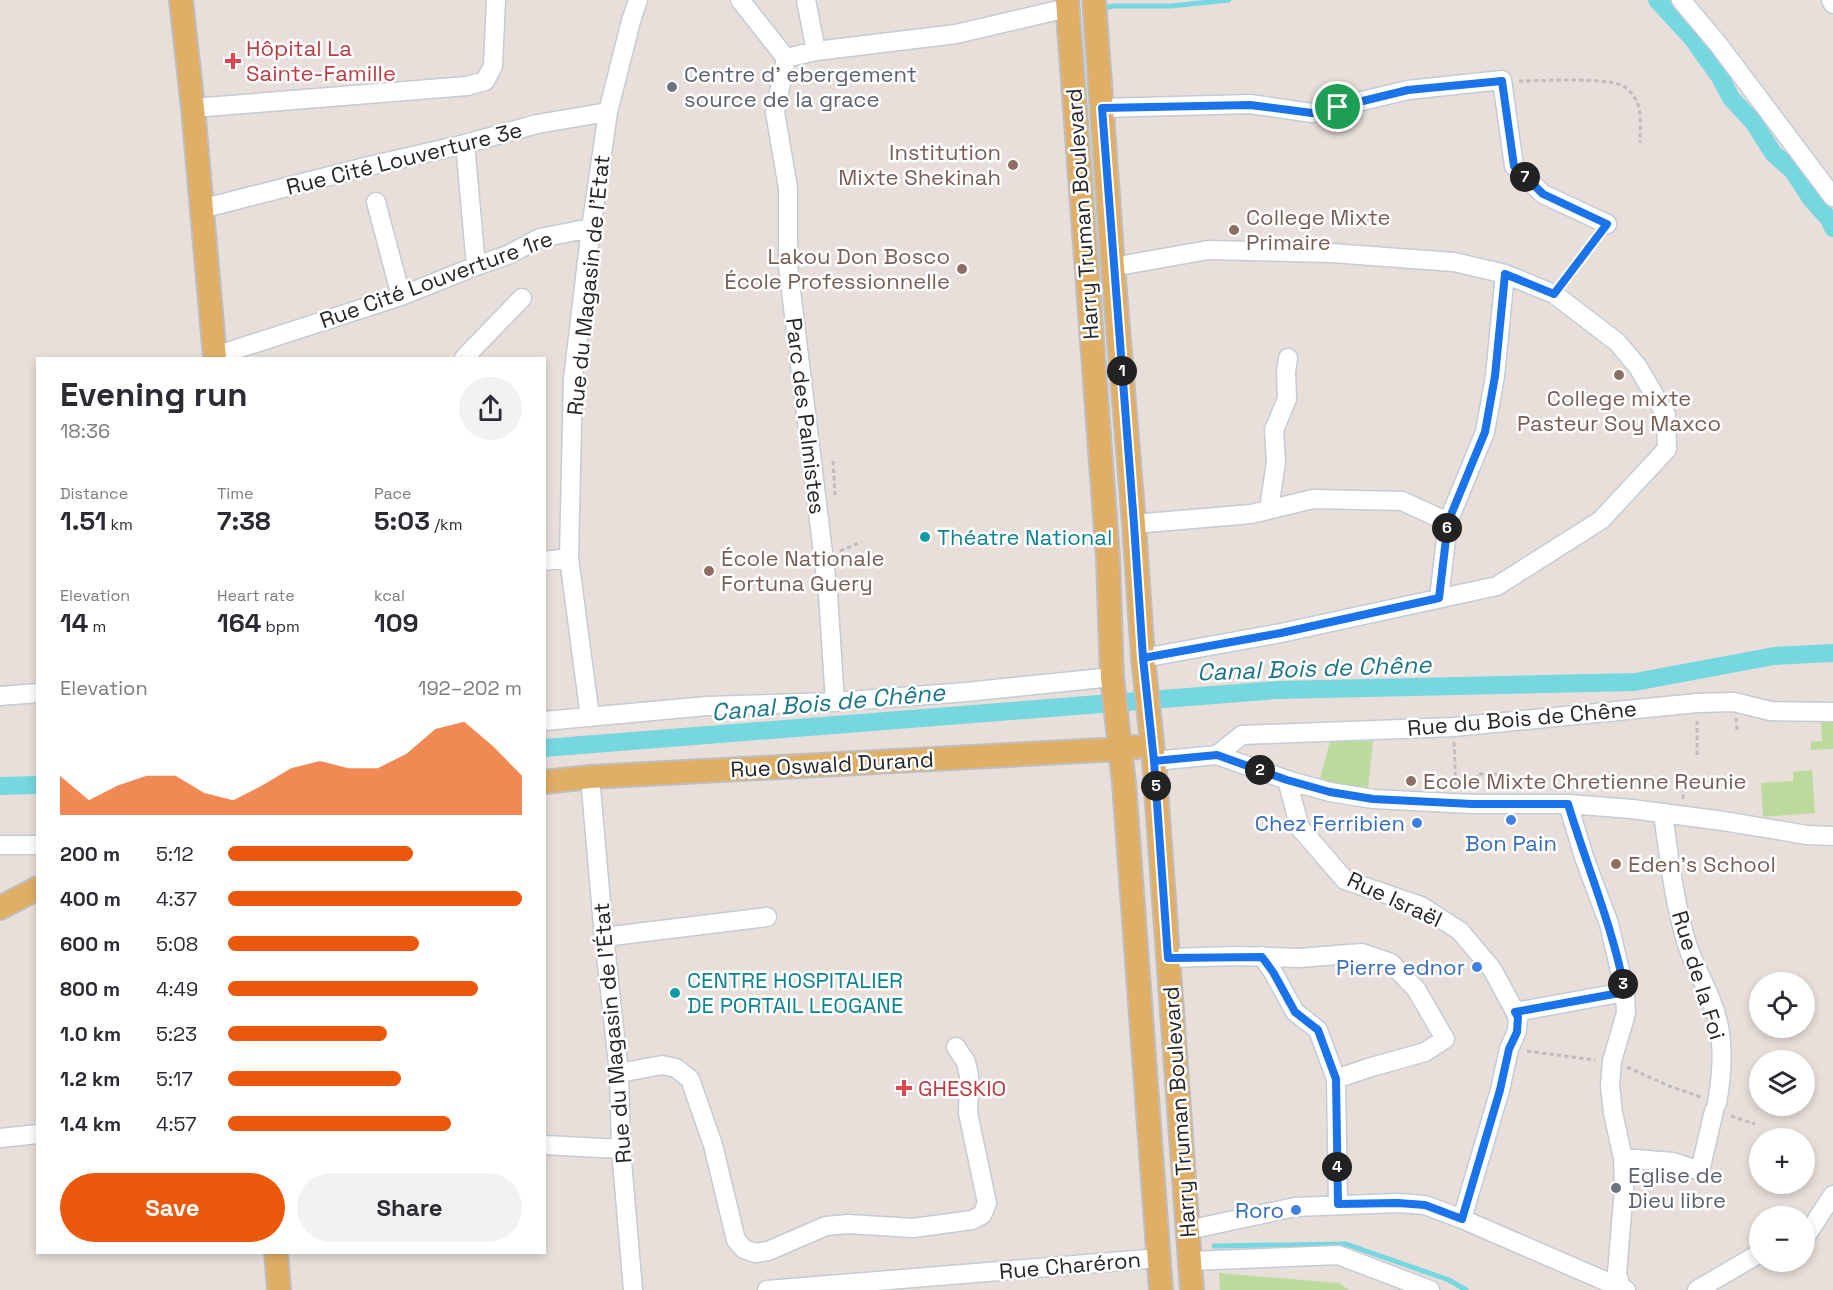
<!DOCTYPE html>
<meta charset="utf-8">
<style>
body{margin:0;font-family:"Space Grotesk",sans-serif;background:#f2f2f3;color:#2b2b33;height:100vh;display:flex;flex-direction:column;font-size:22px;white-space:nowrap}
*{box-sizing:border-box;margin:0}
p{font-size:20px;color:#7c7c81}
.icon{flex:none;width:33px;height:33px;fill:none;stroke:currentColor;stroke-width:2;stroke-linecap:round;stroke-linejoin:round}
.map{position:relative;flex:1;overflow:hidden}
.details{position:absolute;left:36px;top:357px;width:510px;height:897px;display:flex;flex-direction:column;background:#fff;border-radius:0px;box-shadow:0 3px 9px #0003}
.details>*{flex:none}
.controls{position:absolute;left:1749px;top:972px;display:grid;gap:12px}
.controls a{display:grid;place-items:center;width:66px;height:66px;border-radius:50%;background:#fff;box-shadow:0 3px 9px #0003;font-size:30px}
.pin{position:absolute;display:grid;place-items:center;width:51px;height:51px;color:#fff;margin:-26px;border:3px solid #fff;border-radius:50%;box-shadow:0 2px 6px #0007}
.km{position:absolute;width:30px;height:30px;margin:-15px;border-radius:50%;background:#222;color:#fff;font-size:16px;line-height:30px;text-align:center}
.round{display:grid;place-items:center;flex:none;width:63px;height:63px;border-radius:32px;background:#f2f2f3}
.summary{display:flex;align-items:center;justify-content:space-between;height:102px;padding:0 24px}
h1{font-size:33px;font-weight:700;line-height:45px}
.metrics{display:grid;grid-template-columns:repeat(3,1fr);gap:9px;height:102px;padding:6px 24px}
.metrics div{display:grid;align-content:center}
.metrics b{font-size:26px;font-weight:700}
.metrics small{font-size:16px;font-weight:400}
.metrics p{font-size:16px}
.chart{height:168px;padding:12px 24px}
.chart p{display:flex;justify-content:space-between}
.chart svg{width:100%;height:108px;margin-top:6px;fill:#ea580c;opacity:.7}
.button{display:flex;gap:12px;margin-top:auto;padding:12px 24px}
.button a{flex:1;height:69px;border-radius:36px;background:#ea580c;color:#fff;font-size:24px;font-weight:700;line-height:69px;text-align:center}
.button a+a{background:#f2f2f3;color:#2b2b33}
ul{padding:0 24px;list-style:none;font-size:20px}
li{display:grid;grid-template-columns:96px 72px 1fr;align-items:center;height:45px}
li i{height:15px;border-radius:8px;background:#ea580c}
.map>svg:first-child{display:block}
.green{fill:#bcda9b}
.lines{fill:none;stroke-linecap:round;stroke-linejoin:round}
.stream{stroke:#76d7e1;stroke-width:5}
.canal{stroke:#76d7e1;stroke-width:18}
.minor-casing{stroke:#c5cbd4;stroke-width:21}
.major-casing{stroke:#bebebe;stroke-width:26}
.path{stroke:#bebebe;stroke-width:3;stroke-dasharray:4.5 3;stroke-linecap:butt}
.minor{stroke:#fff;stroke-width:18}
.major{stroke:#e1ae66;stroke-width:22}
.route-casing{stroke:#fff;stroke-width:12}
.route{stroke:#1a73e8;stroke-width:8}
.health-dot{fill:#e0444e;stroke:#fff;stroke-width:2}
.worship-dot{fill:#6b7280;stroke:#fff;stroke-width:2}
.education-dot{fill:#8d6e63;stroke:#fff;stroke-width:2}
.culture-dot{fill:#0f9aa8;stroke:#fff;stroke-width:2}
.shop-dot{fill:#3f7fe0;stroke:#fff;stroke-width:2}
.labels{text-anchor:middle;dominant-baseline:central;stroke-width:5;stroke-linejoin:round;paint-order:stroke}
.health-label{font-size:22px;fill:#be3a42;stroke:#fff;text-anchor:start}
.worship-label{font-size:22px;fill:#5b616d;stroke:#fff;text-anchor:start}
.education-label{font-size:22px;fill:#785e54;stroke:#fff;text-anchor:start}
.street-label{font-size:22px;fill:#272727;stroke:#fff}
.culture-label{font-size:22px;fill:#0d838f;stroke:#fff;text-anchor:start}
.shop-label{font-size:22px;fill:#366cbe;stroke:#fff;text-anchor:end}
.water-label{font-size:24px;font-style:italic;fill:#1a7588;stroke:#fff}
</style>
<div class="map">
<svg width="1833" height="1290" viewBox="0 0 1833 1290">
<rect width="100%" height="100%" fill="#e8dfda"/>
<path class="green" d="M 1821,718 L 1833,719 L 1833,749 L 1811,750 L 1811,742 L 1822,741 Z
M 1330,741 L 1373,741 L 1368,789 L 1319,783 Z
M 1812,770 L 1815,813 L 1763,817 L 1761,783 L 1793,781 L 1793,772 Z
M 1219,1273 L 1339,1283 L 1349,1290 L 1220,1290 Z"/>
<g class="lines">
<path class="stream" d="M 1099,9 L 1113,6 L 1171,6 L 1229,0
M 1214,1246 L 1346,1244 L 1449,1280 L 1466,1290"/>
<path class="canal" d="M 1657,0 L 1692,38 L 1720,77 L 1731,98 L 1754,123 L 1773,153 L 1793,171 L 1811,199 L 1830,220 L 1833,228
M 544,748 L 1277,690 L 1635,682 L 1774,656 L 1833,653
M 0,786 L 38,785"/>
<defs>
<path id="minor" d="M 740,0 L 786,58
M 806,0 L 816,51
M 1681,0 L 1718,44 L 1833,197
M 1831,0 L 1833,4
M 193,108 L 467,86 L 485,81 L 493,66 L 496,0
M 1102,108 L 1250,104 L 1312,113 L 1408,90 L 1502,80 L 1514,166 L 1543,194 L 1607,224
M 465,144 L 476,266
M 376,202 L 401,296
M 201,209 L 365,167 L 465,144 L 537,124 L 608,112
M 1113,267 L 1208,250 L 1331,253 L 1454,262 L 1505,274 L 1554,294 L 1617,342 L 1638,367 L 1666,415 L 1667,449 L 1601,520 L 1497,586 L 1281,633 L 1143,658
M 215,356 L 401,296 L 476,266 L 508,255 L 540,238 L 591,228
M 464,358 L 522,298
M 1269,509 L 1276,462 L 1274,430 L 1287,399 L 1286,372 L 1288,358
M 1134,524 L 1251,514 L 1313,499 L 1402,501 L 1448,522
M 544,561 L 569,558
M 1439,598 L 1448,522 L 1485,432 L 1495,376 L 1505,274
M 0,696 L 38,693
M 835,702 L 828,594 L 788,266 L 788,188 L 775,112 L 786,58 L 816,51 L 956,34 L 1067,8
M 590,717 L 569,558 L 573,379 L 591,228 L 608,112 L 631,21 L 638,0
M 544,721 L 707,706 L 835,702 L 966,692 L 1112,677
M 1217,755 L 1242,735 L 1454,727 L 1697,703 L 1734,702 L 1770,711 L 1833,712
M 1154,761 L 1217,755 L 1287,780 L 1330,792 L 1373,799 L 1472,804 L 1568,804 L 1632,809 L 1723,821 L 1807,835 L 1833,836
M 590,777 L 604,937 L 619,1073 L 621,1149 L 633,1290
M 1287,780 L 1300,828 L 1345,880 L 1421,906 L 1460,931 L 1492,969 L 1518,1017 L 1517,1031 L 1509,1049 L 1500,1090 L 1462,1219
M 1568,804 L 1584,857 L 1609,924 L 1625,992 L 1626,1013 L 1612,1061 L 1610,1086 L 1613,1113 L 1623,1158 L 1624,1188 L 1617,1273 L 1621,1288
M 1663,813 C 1669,857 1674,902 1687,944 C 1693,964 1705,983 1712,1003 C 1725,1036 1723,1069 1717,1103
M 0,845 L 38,845
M 604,937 L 767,917
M 1262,956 L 1273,972 L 1295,1012 L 1318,1030 L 1336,1079 L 1338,1204
M 1168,958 L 1238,956 L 1299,958 L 1362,953 L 1391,963 L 1416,989 L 1445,1039 L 1425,1052 L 1368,1068 L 1336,1079
M 1515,1012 L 1625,992
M 619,1073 L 662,1065 L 676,1068 L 690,1079 L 713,1145 L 736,1240 L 744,1249 L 755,1253 L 768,1251 L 826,1226 L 848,1224 L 913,1228 L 972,1220 L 982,1215 L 987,1203 L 968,1113 L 969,1076 L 966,1062 L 956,1047
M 0,1138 L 38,1134
M 544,1145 L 621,1149
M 1623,1158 L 1673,1162 L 1700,1171 L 1714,1111
M 1188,1230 L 1295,1207 L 1398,1203 L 1425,1205 L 1462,1219 L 1626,1290
M 1804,1239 L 1833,1195
M 1191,1261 L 1338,1255 L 1430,1290
M 767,1290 L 1159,1258
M 1697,1290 L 1760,1253"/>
<path id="major" d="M 181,0 L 193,108 L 215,358
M 1067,0 L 1108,558 L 1112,677 L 1124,783 L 1161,1290
M 1094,0 L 1113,267 L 1134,524 L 1143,658 L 1154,761 L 1192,1290
M 544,782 L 590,777 L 1121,749 L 1136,747
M 0,908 L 38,888
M 276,1252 L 279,1290"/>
</defs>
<use href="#minor" class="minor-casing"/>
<use href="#major" class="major-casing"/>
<path class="path" d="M 1519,81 C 1543,81 1601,77 1621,85 C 1628,88 1634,95 1637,102 C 1642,114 1640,130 1640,143
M 1564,281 L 1596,238
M 833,461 L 835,495
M 840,551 L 861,542
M 1736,718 L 1737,731
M 1454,742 L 1456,786
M 1697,755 L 1697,721
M 1477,787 L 1477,774 L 1502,774
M 1683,799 L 1684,782
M 1527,1051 L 1595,1060
M 1627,1067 L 1669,1086 L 1701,1097
M 1731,1116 L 1755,1124"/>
<use href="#minor" class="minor"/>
<use href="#major" class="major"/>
</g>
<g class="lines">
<defs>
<path id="route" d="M 1338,107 L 1312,113 L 1250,105 L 1102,108 L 1134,524 L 1143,658 L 1154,761 L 1217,755 L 1287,780 L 1330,792 L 1373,799 L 1472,804 L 1568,804 C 1587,867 1613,927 1625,992 L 1515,1012 L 1518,1017 L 1517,1032 L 1509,1049 L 1500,1090 L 1462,1219 L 1425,1205 L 1398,1203 L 1338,1204 L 1336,1079 L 1318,1030 L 1295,1012 L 1273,972 L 1262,957 L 1168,958 L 1154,761 L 1143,658 L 1281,633 L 1439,598 L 1448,522 L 1485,432 L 1495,376 L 1505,274 L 1554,294 L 1607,224 L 1543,194 L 1514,166 L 1502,81 L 1408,90 L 1338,107"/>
</defs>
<use href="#route" class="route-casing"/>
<use href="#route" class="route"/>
</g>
<g class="health-dot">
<path d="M230 52h6v6h6v6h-6v6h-6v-6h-6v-6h6z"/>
<path d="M901 1079h6v6h6v6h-6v6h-6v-6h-6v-6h6z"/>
</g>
<g class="worship-dot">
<circle cx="672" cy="87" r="6"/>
<circle cx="1616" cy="1188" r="6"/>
</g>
<g class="education-dot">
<circle cx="1013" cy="165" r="6"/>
<circle cx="1234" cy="230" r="6"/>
<circle cx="962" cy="269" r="6"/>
<circle cx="1619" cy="375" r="6"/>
<circle cx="709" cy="571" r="6"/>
<circle cx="1411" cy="781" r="6"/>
<circle cx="1616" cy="864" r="6"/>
</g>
<g class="culture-dot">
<circle cx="925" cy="537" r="6"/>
<circle cx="675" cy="993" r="6"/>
</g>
<g class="shop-dot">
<circle cx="1511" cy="820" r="6"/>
<circle cx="1417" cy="823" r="6"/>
<circle cx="1477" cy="967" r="6"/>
<circle cx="1296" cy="1210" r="6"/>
</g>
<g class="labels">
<g class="health-label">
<text x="246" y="48">Hôpital La<tspan x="246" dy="25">Sainte-Famille</tspan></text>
<text x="918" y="1088">GHESKIO</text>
</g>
<g class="worship-label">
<text x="684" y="74">Centre d' ebergement<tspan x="684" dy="25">source de la grace</tspan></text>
<text x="1628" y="1175">Eglise de<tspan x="1628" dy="25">Dieu libre</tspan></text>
</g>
<g class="education-label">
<text x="1001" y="152" text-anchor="end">Institution<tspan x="1001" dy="25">Mixte Shekinah</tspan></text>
<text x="1246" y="217">College Mixte<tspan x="1246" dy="25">Primaire</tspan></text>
<text x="950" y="256" text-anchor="end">Lakou Don Bosco<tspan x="950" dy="25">École Professionnelle</tspan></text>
<text x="1619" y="398" text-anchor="middle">College mixte<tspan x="1619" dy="25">Pasteur Soy Maxco</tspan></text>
<text x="721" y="558">École Nationale<tspan x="721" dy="25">Fortuna Guery</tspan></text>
<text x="1423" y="781">Ecole Mixte Chretienne Reunie</text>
<text x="1628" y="864">Eden's School</text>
</g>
<g class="street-label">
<text transform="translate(404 158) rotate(-14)">Rue Cité Louverture 3e</text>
<text transform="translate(1082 214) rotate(-94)">Harry Truman Boulevard</text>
<text transform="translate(436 279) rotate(-20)">Rue Cité Louverture 1re</text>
<text transform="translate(588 285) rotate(-84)">Rue du Magasin de l'Etat</text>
<text transform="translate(806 416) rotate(83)">Parc des Palmistes</text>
<text transform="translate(1522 718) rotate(-5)">Rue du Bois de Chêne</text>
<text transform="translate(832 764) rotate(-3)">Rue Oswald Durand</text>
<text transform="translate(1395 899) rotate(25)">Rue Israël</text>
<text transform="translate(1699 975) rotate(73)">Rue de la Foi</text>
<text transform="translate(612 1033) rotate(-95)">Rue du Magasin de l'État</text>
<text transform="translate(1179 1112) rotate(-94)">Harry Truman Boulevard</text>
<text transform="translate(1070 1265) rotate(-5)">Rue Charéron</text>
</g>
<g class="culture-label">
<text x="937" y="537">Théatre National</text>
<text x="687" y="980">CENTRE HOSPITALIER<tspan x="687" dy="25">DE PORTAIL LEOGANE</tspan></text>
</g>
<g class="shop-label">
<text x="1405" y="823">Chez Ferribien</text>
<text x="1511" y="843" text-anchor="middle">Bon Pain</text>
<text x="1465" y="967">Pierre ednor</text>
<text x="1284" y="1210">Roro</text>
</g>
<g class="water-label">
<text transform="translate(1314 668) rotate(-2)">Canal Bois de Chêne</text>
<text transform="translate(828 702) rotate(-5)">Canal Bois de Chêne</text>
</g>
</g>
</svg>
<div class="controls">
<a><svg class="icon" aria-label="locate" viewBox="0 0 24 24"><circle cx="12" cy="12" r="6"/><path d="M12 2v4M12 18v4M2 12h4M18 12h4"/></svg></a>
<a><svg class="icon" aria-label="layers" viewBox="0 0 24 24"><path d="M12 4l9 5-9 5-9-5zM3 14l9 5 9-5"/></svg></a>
<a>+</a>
<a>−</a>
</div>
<div class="pin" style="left:1338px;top:107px;background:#1e9e55"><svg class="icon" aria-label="arrive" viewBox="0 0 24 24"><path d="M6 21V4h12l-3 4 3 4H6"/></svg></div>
<b class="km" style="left:1122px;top:371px">1</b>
<b class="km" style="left:1260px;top:770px">2</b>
<b class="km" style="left:1623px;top:984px">3</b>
<b class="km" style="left:1337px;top:1167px">4</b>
<b class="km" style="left:1156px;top:786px">5</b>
<b class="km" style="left:1447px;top:528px">6</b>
<b class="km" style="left:1525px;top:177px">7</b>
<section class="details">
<div class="summary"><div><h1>Evening run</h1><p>18:36</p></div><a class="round"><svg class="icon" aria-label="share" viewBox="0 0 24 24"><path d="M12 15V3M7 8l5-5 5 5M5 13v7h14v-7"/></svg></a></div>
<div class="metrics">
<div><p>Distance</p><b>1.51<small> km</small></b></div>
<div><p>Time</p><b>7:38</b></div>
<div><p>Pace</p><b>5:03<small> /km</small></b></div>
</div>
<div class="metrics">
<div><p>Elevation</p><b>14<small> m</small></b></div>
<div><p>Heart rate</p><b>164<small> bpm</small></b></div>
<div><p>kcal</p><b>109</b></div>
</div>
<div class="chart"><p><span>Elevation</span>192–202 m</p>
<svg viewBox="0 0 160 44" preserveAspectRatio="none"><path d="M0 44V28L10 38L20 32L30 28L40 28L50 35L60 38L70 32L80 25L90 22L100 25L110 25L120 19L130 9L140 6L150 16L160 28V44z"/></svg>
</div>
<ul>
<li><b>200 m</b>5:12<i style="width:63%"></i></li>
<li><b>400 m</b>4:37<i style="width:100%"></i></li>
<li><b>600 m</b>5:08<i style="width:65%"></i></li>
<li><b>800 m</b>4:49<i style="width:85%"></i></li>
<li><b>1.0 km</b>5:23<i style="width:54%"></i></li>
<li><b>1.2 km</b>5:17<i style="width:59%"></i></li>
<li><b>1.4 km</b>4:57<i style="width:76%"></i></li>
</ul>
<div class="button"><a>Save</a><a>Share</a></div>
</section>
</div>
